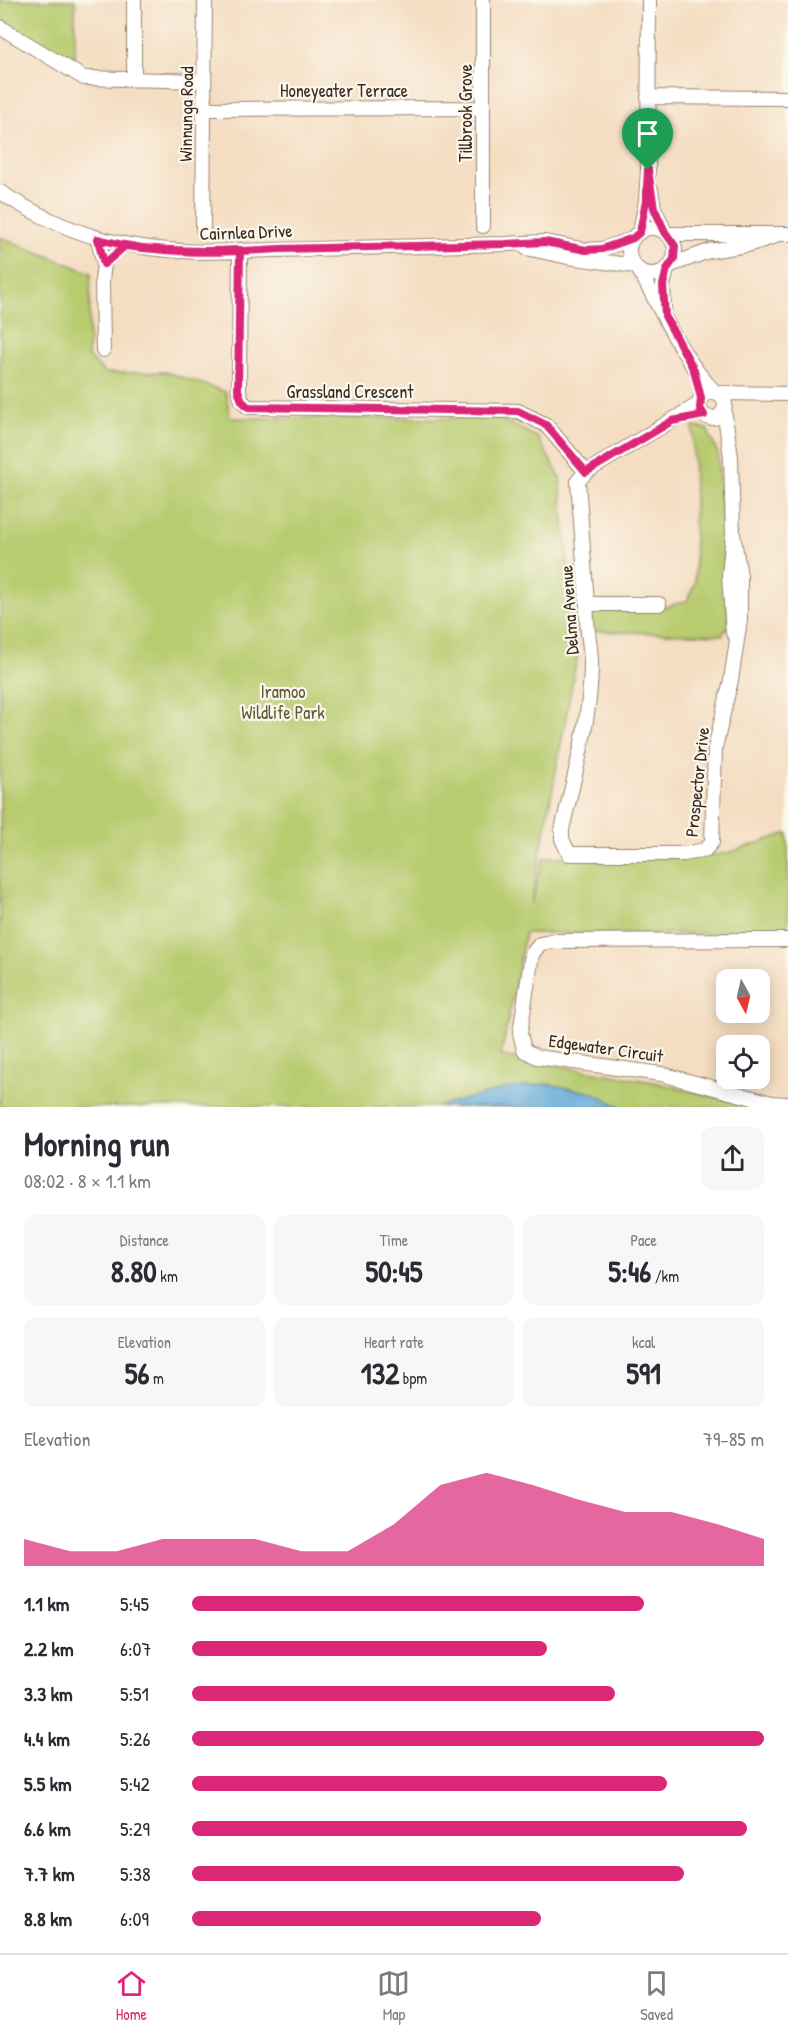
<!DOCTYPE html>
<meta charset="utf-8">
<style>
body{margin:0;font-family:"Patrick Hand",sans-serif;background:#f7f7f7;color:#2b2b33;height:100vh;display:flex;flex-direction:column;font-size:22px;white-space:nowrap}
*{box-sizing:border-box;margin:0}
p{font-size:20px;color:#7c7c81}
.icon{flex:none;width:33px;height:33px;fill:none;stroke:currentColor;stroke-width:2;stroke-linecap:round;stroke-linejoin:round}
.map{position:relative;height:1107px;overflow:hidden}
.sheet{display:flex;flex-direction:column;background:#fff;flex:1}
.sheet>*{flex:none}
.needle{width:39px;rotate:172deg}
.fabs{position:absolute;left:716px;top:969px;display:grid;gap:12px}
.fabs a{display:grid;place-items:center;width:54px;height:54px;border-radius:12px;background:#fff;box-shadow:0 3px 15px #0003;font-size:30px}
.pin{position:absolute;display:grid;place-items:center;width:51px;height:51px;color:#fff;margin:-62px -26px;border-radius:50% 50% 50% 0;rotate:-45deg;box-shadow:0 0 6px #0007}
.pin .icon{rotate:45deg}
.round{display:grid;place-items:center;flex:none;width:63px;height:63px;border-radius:12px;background:#f7f7f7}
.overview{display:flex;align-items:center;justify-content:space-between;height:102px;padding:0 24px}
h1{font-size:33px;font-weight:700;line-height:45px}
.figures{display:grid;grid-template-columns:repeat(3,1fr);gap:9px;height:102px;padding:6px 24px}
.figures div{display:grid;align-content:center;border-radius:12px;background:#f7f7f7;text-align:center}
.figures b{font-size:30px;font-weight:700}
.figures small{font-size:16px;font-weight:400}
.figures p{font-size:16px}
.chart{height:168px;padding:12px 24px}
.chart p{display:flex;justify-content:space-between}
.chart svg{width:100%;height:108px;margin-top:6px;fill:#db2777;opacity:.7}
ul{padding:0 24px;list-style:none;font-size:20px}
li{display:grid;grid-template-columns:96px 72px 1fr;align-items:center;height:45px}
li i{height:15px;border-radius:8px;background:#db2777}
.tab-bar{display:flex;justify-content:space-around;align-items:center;height:84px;border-top:2px solid #e1e1e2;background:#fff;font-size:16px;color:#7c7c81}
.tab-bar a{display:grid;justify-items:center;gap:3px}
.tab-bar .active{color:#db2777}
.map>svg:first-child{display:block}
.green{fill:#b8cb6e;stroke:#7a7a46;stroke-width:1.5}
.water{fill:#62aad9;stroke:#4e6a7c;stroke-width:1.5}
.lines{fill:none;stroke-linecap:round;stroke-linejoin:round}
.minor-casing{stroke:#988470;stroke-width:16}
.minor{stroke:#fff;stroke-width:14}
.route-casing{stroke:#fff;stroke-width:12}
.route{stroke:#db2777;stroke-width:8}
.labels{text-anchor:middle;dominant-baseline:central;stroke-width:4.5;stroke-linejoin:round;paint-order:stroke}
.street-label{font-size:18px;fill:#3b2a1e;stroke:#fbf7ec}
.park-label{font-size:18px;fill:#605a36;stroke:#fbf7ec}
</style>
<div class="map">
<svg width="788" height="1107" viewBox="0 0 788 1107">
<rect width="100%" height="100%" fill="#fbf7ec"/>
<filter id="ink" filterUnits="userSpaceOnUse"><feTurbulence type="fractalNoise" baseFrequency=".0167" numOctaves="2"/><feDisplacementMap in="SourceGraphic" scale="12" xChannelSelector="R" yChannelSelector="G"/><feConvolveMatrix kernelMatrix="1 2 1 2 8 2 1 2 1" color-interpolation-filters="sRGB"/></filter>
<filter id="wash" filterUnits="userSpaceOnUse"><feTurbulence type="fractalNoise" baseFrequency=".008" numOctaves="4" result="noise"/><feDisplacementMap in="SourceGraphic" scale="24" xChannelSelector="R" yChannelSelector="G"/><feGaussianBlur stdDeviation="1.35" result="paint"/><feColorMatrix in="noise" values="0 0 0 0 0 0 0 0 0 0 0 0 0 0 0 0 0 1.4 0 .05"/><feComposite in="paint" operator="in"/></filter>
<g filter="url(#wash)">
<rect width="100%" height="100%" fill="#f4ddc1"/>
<path class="green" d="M 0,0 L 75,0 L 75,67 L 0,20 Z
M 0,237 L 91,273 L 88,357 L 105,373 L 166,372 L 226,392 L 230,418 L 499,418 L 537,437 L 560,477 L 577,658 L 531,904 L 544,857 L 701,857 L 728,853 L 788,833 L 788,934 L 525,933 L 501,1056 L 654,1082 L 754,1107 L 0,1107 Z
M 693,427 L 707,429 L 718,454 L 728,627 L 722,635 L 590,631 L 591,611 L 650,611 L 687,601 L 695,583 Z"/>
<path class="water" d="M 547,1084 L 594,1093 L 621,1107 L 435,1107 L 505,1089 Z"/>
</g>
<g filter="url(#ink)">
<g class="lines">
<defs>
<path id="minor" d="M 483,0 L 483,226
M 0,27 L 84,78 L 204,81
M 134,80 L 134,0
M 648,97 L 788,98
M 204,109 L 483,108
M 651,190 L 654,208 L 665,232
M 0,192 C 69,236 121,249 201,252 L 506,244 L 545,242 L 586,250 L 602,249 L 633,239
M629 251a23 23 0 1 1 46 0a23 23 0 1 1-46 0Z
M 203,229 L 205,0
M 640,232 L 646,201 L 648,170 L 649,0
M 668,234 L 788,234
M 98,239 L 104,264 L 102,280 L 103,350
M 526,248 L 568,257 L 635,266
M 240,250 L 239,390 L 242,401 L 248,407 L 518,411 L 546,425 L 586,472
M 671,265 L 709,251 L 747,245 L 773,237
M 639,270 C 663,312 680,357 715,392
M 664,308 L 663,285 L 667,269
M699 405a13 13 0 1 1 26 0a13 13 0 1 1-26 0Z
M 719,393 L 788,394
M 699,404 L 586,472 L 578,481 L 587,604 C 585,625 591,643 591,664 C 591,720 574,776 562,830 L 562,839 L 569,854 L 684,854 L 705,850 L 712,842 L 715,748 L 731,680 L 740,620 L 740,576 L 733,534
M 724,410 L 731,457 L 733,534 L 729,575 L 733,633
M 587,604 L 659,604
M 788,940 L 555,941 L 540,944 L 532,954 L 520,1033 L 524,1050 L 537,1057 L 661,1074 L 772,1103 L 788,1104"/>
</defs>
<use href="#minor" class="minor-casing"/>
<use href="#minor" class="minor"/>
</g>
</g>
<g class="lines" filter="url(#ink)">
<defs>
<path id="route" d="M 648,170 L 646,201 L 640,232 L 633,238 L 602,249 L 586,250 L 545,242 L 506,244 L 279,249 C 218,253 157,255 98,239 L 104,264 L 125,246 C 164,251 201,252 240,250 L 238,390 L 242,401 L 248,407 L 518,411 L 546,425 L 586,472 L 672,421 L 704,415 L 700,408 L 701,398 L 694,370 L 665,316 L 663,285 L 667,269 L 674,259 L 675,246 L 665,232 L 654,208 L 648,170"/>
</defs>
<use href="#route" class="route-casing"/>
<use href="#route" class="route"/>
</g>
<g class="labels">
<g class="street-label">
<text x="344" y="90">Honeyeater Terrace</text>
<text transform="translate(465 113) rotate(-90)">Tillbrook Grove</text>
<text transform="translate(186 114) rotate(-89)">Winnunga Road</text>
<text transform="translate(246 232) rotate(-2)">Cairnlea Drive</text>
<text x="350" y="391">Grassland Crescent</text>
<text transform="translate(569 610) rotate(-94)">Delma Avenue</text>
<text transform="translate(697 782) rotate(-84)">Prospector Drive</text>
<text transform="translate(606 1048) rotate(8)">Edgewater Circuit</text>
</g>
<g class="park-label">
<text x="283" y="691">Iramoo<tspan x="283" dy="21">Wildlife Park</tspan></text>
</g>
</g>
</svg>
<div class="fabs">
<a><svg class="needle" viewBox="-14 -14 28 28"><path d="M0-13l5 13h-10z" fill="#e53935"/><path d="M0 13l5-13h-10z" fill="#7c7c81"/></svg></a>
<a><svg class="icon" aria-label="locate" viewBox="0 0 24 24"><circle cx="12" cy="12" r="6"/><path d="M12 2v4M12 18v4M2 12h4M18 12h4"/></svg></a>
</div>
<div class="pin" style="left:648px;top:170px;background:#1e9e55"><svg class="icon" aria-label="arrive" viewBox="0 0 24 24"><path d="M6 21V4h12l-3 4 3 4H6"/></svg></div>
</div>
<section class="sheet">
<div class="overview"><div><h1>Morning run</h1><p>08:02 · 8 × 1.1 km</p></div><a class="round"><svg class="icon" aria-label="share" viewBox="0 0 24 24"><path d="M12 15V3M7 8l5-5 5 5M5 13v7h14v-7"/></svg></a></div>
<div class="figures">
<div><p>Distance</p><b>8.80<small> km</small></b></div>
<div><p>Time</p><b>50:45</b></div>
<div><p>Pace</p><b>5:46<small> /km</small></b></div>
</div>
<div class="figures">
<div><p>Elevation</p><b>56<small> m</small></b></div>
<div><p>Heart rate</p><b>132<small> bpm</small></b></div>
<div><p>kcal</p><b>591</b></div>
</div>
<div class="chart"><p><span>Elevation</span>79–85 m</p>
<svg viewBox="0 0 160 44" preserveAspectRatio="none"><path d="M0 44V33L10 38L20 38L30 33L40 33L50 33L60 38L70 38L80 27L90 11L100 6L110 11L120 17L130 22L140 22L150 27L160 33V44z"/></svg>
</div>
<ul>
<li><b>1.1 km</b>5:45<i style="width:79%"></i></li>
<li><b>2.2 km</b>6:07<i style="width:62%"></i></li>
<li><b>3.3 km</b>5:51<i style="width:74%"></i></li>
<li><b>4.4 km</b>5:26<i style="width:100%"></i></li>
<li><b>5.5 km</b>5:42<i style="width:83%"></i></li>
<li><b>6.6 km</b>5:29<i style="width:97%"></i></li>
<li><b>7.7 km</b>5:38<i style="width:86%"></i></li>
<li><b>8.8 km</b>6:09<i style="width:61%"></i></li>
</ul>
</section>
<nav class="tab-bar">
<a class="active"><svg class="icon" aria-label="home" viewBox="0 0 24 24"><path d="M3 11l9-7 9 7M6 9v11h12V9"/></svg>Home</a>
<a><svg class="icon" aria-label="map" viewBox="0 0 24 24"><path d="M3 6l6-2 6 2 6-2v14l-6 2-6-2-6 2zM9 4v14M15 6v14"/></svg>Map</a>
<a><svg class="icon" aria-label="saved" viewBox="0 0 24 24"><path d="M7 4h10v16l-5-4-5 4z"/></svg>Saved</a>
</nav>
